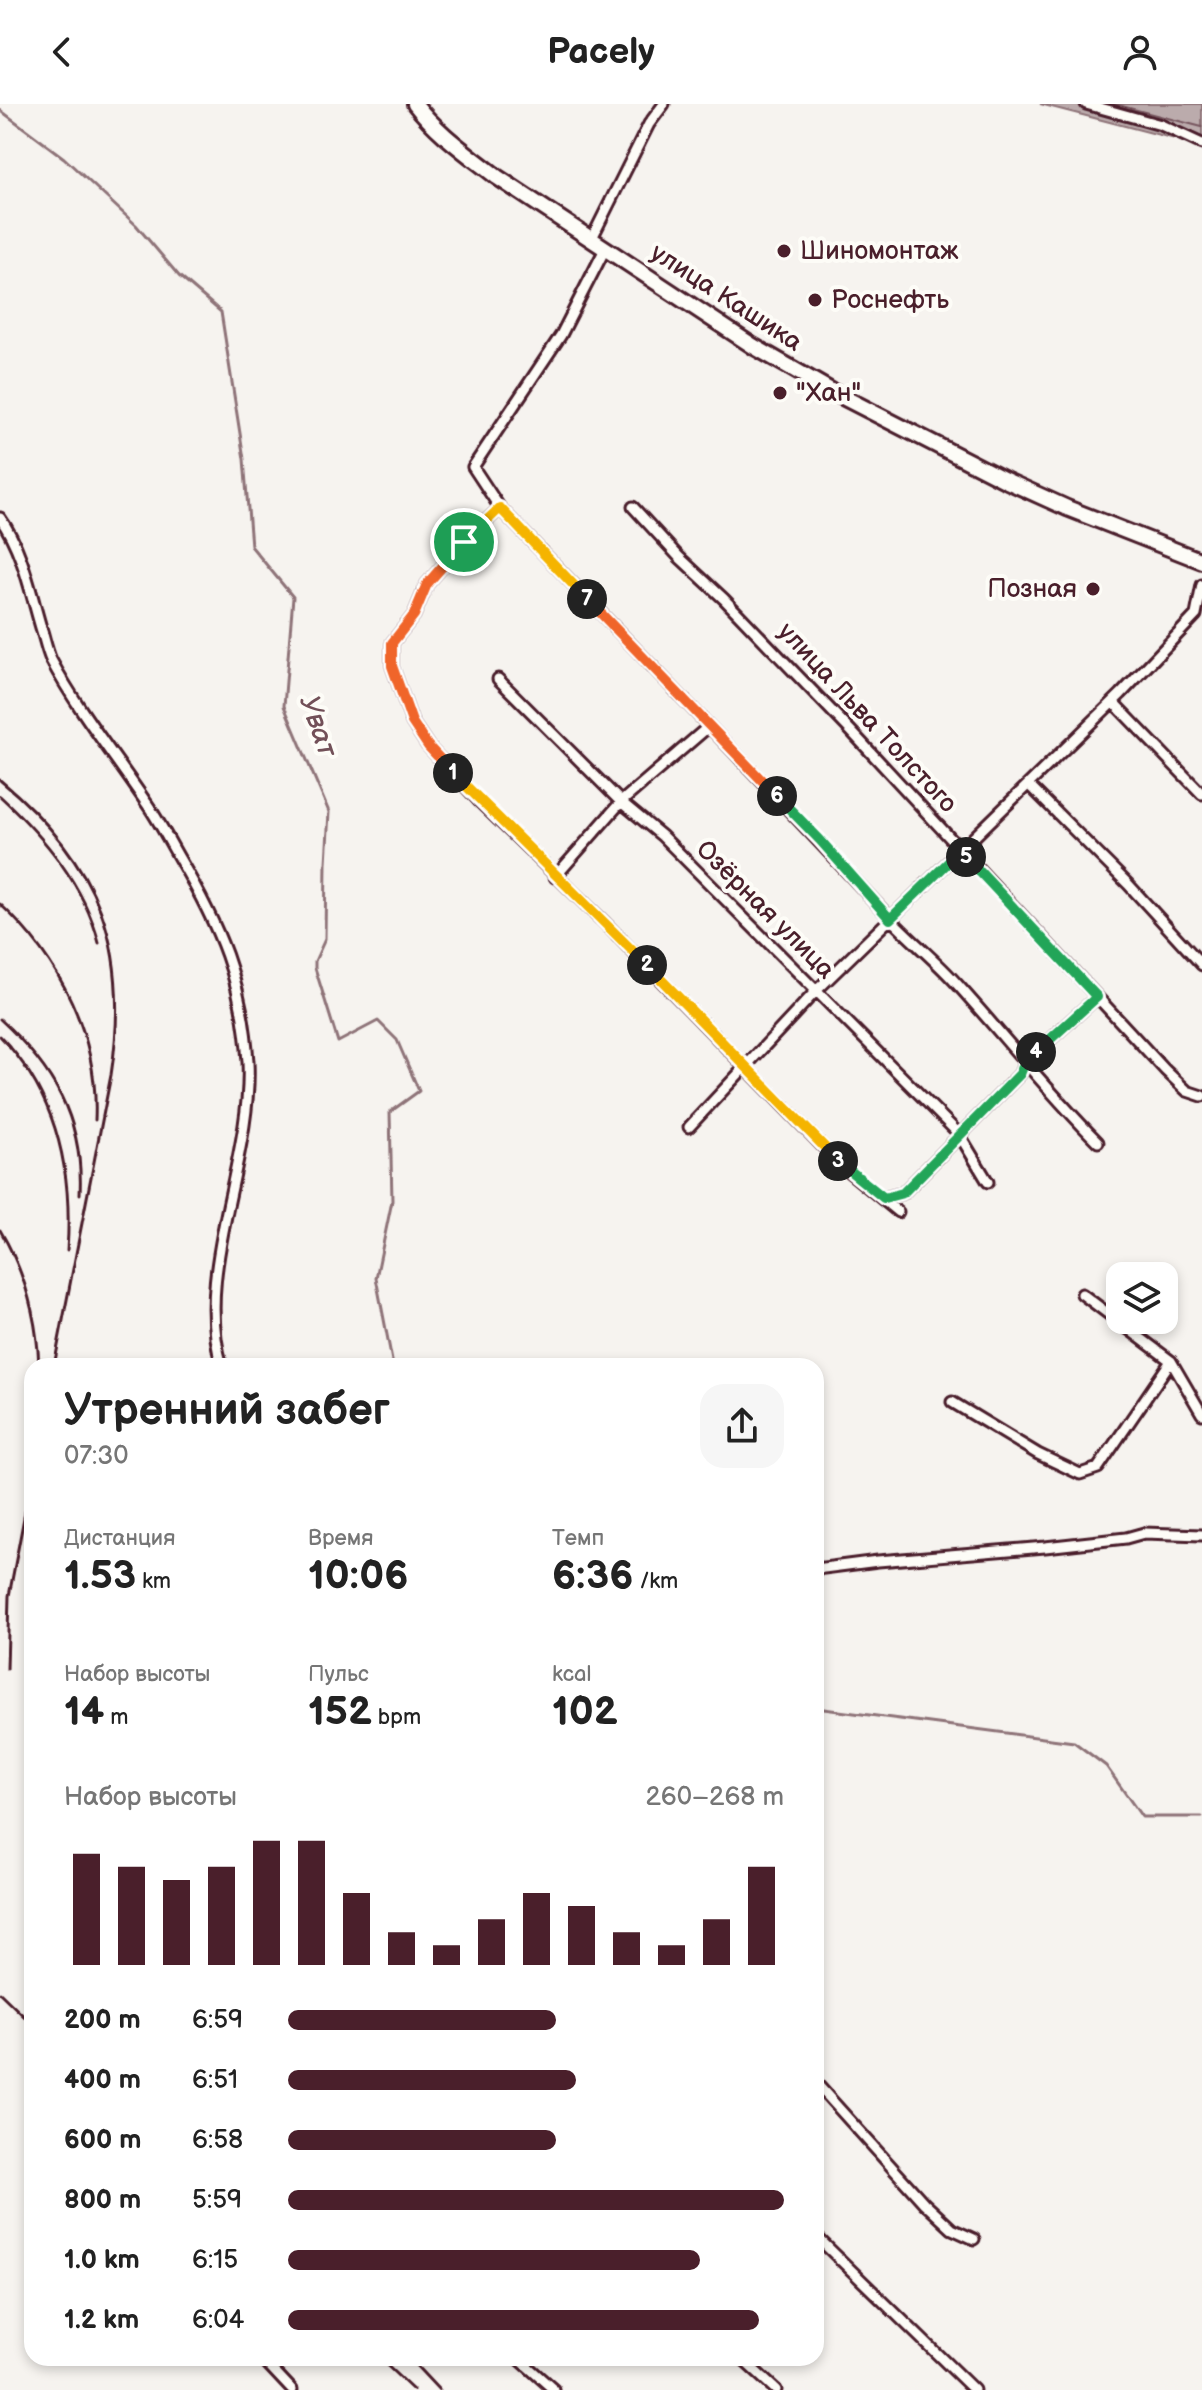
<!DOCTYPE html>
<html lang="ru">
<meta charset="utf-8">
<style>
body{margin:0;font-family:"Balsamiq Sans",sans-serif;background:#f6f6f6;color:#222;height:100vh;display:flex;flex-direction:column;font-size:30px;white-space:nowrap}
*{box-sizing:border-box;margin:0}
p{font-size:26px;color:#767676}
.icon{flex:none;width:44px;height:44px;fill:none;stroke:currentColor;stroke-width:2;stroke-linecap:round;stroke-linejoin:round}
.map{position:relative;flex:1;overflow:hidden}
.sheet{position:absolute;left:24px;top:1254px;width:800px;height:1008px;display:flex;flex-direction:column;background:#fff;border-radius:24px;box-shadow:0 4px 12px #0003}
.sheet>*{flex:none}
.controls{position:absolute;left:1106px;top:1158px;display:grid;gap:16px}
.controls a{display:grid;place-items:center;width:72px;height:72px;border-radius:16px;background:#fff;box-shadow:0 4px 12px #0003;font-size:40px}
.pin{position:absolute;display:grid;place-items:center;width:68px;height:68px;color:#fff;margin:-34px;border:4px solid #fff;border-radius:50%;box-shadow:0 2px 8px #0007}
.km{position:absolute;width:40px;height:40px;margin:-20px;border-radius:50%;background:#222;color:#fff;font-size:22px;line-height:40px;text-align:center}
.round{display:grid;place-items:center;flex:none;width:84px;height:84px;border-radius:24px;background:#f6f6f6}
.summary{display:flex;align-items:center;justify-content:space-between;height:136px;padding:0 40px}
h1{font-size:44px;font-weight:700;line-height:60px}
.metrics{display:grid;grid-template-columns:repeat(3,1fr);gap:12px;height:136px;padding:8px 40px}
.metrics div{display:grid;align-content:center}
.metrics b{font-size:40px;font-weight:700}
.metrics small{font-size:22px;font-weight:400}
.metrics p{font-size:22px}
.chart{height:224px;padding:16px 40px}
.chart p{display:flex;justify-content:space-between}
.chart svg{width:100%;height:144px;margin-top:8px;stroke:#4a1f2b;stroke-width:6}
ul{padding:0 40px;list-style:none;font-size:26px}
li{display:grid;grid-template-columns:128px 96px 1fr;align-items:center;height:60px}
li i{height:20px;border-radius:10px;background:#4a1f2b}
header{display:flex;justify-content:space-between;align-items:center;height:104px;padding:0 40px;background:#fff;font-size:36px;font-weight:700}
.map>svg:first-child{display:block}
.water{fill:#bbabac;stroke:#8e7378;stroke-width:2}
.lines{fill:none;stroke-linecap:round;stroke-linejoin:round}
.shore{stroke:#77575f;stroke-width:2}
.stream{stroke:#8e7378;stroke-width:3}
.minor-casing{stroke:#4a1f2b;stroke-width:15}
.trunk-casing{stroke:#4a1f2b;stroke-width:20}
.minor{stroke:#fdfcf7;stroke-width:9}
.trunk{stroke:#fdfcf7;stroke-width:14}
.rail{stroke:#4a1f2b;stroke-width:3}
.split-1-casing{stroke:#fff;stroke-width:16}
.split-2-casing{stroke:#fff;stroke-width:16}
.split-3-casing{stroke:#fff;stroke-width:16}
.split-4-casing{stroke:#fff;stroke-width:16}
.split-5-casing{stroke:#fff;stroke-width:16}
.split-6-casing{stroke:#fff;stroke-width:16}
.split-7-casing{stroke:#fff;stroke-width:16}
.split-8-casing{stroke:#fff;stroke-width:16}
.split-1{stroke:#f0652b;stroke-width:10}
.split-2{stroke:#f5b400;stroke-width:10}
.split-3{stroke:#f5b400;stroke-width:10}
.split-4{stroke:#22a559;stroke-width:10}
.split-5{stroke:#22a559;stroke-width:10}
.split-6{stroke:#22a559;stroke-width:10}
.split-7{stroke:#f0652b;stroke-width:10}
.split-8{stroke:#f5b400;stroke-width:10}
.poi-dot{fill:#4a1f2b;stroke:#fdfcf7;stroke-width:3}
.labels{text-anchor:middle;dominant-baseline:central;stroke-width:8;stroke-linejoin:round;paint-order:stroke}
.poi-label{font-size:26px;fill:#4a1f2b;stroke:#fdfcf7;text-anchor:start}
.street-label{font-size:26px;fill:#4a1f2b;stroke:#fdfcf7}
.water-label{font-size:28px;font-style:italic;fill:#725058;stroke:#fdfcf7}
</style>
<header><svg class="icon" aria-label="back" viewBox="0 0 24 24"><path d="M15 5l-7 7 7 7"/></svg>Pacely<svg class="icon" aria-label="person" viewBox="0 0 24 24"><circle cx="12" cy="8" r="4"/><path d="M4 21q1-7 8-7t8 7"/></svg></header>
<div class="map">
<svg width="1202" height="2286" viewBox="0 0 1202 2286">
<rect width="100%" height="100%" fill="#f6f3ef"/>
<filter id="ink" filterUnits="userSpaceOnUse"><feTurbulence type="fractalNoise" baseFrequency=".0125" numOctaves="2"/><feDisplacementMap in="SourceGraphic" scale="16" xChannelSelector="R" yChannelSelector="G"/><feConvolveMatrix kernelMatrix="1 2 1 2 8 2 1 2 1" color-interpolation-filters="sRGB"/></filter>
<g filter="url(#ink)">
<path class="water" d="M 1040,0 L 1202,0 L 1202,42 Z"/>
<g class="lines">
<path class="shore" d="M 1114,0 L 1202,23"/>
<path class="stream" d="M 0,6 L 64,54 L 136,121 L 179,172 L 221,208 L 244,355 L 251,442 L 293,493 L 284,602 L 329,708 L 326,759 L 325,835 L 315,857 L 315,864 L 338,938 L 378,917 L 397,936 L 419,987 L 390,1008 L 392,1097 L 376,1174 L 393,1262
M 816,1604 L 1074,1638 L 1106,1662 L 1142,1713 L 1202,1713"/>
<defs>
<path id="minor" d="M 1086,0 L 1161,21 L 1202,40
M 591,136 L 649,20 L 664,0
M 605,145 L 561,231 L 473,363 L 500,404 C 630,540 761,674 888,812 C 910,836 936,856 957,880 C 1004,932 1048,988 1098,1038
M 633,403 L 679,453 L 724,495 L 850,626 L 1165,966 L 1187,987 L 1202,992
M 500,404 L 464,438 L 427,480 L 414,511 L 392,539 L 392,562 L 412,618 L 428,642 L 478,696 L 605,819 L 842,1062 L 898,1108
M 0,414 C 23,446 31,491 42,527 C 45,537 47,547 51,556 C 78,606 113,650 145,697 C 158,715 168,735 179,754 C 219,822 243,877 248,958 C 253,1056 193,1168 222,1262
M 498,575 L 621,698 L 662,732 L 959,1030 L 988,1078
M 1113,598 L 1202,690
M 1029,681 L 1128,780 L 1202,861
M 555,773 L 621,698 L 708,623
M 689,1023 L 815,888 L 1121,590 L 1196,511 L 1202,481
M 884,1094 L 903,1089 L 1020,970 L 1025,958 L 1097,893
M 1082,1190 L 1171,1257 L 1202,1310
M 952,1298 L 1038,1350 L 1080,1370 L 1098,1364 L 1171,1257
M 816,1465 L 878,1457 L 1045,1443 L 1126,1434 L 1144,1429 L 1202,1431
M 816,1979 L 924,2099 L 952,2125 L 974,2135
M 816,2132 L 974,2286
M 262,2254 L 292,2286
M 518,2254 L 554,2286
M 741,2254 L 776,2286"/>
<path id="trunk" d="M 415,0 C 437,29 468,50 497,73 L 753,242 L 833,288 L 1005,376 L 1067,404 L 1202,457"/>
</defs>
<use href="#minor" class="minor-casing"/>
<use href="#trunk" class="trunk-casing"/>
<use href="#minor" class="minor"/>
<use href="#trunk" class="trunk"/>
<path class="rail" d="M 0,676 C 100,759 131,843 111,971 L 54,1262
M 0,692 C 44,733 84,780 99,839
M 0,800 C 60,855 99,933 95,1016
M 0,915 C 53,964 84,1015 80,1090
M 0,932 C 57,991 73,1067 67,1146
M 0,1126 C 25,1168 37,1213 39,1262
M 7,1565 L 9,1492 L 32,1372
M 0,1889 L 32,1920
M 379,2254 L 413,2286
M 409,2254 L 439,2286"/>
</g>
</g>
<g class="lines" filter="url(#ink)">
<defs>
<path id="split-1" d="M 453,669 L 428,642 L 412,618 L 392,562 L 392,539 L 414,511 L 427,480 L 464,438"/>
<path id="split-2" d="M 453,669 L 647,861"/>
<path id="split-3" d="M 647,861 L 838,1057"/>
<path id="split-4" d="M 838,1057 L 884,1094 L 903,1089 L 1020,970 L 1025,958 L 1036,948"/>
<path id="split-5" d="M 966,753 L 1097,893 L 1036,948"/>
<path id="split-6" d="M 777,692 L 820,736 L 890,815 L 960,747 L 966,753"/>
<path id="split-7" d="M 587,495 L 777,692"/>
<path id="split-8" d="M 464,438 L 500,404 L 587,495"/>
</defs>
<use href="#split-1" class="split-1-casing"/>
<use href="#split-2" class="split-2-casing"/>
<use href="#split-3" class="split-3-casing"/>
<use href="#split-4" class="split-4-casing"/>
<use href="#split-5" class="split-5-casing"/>
<use href="#split-6" class="split-6-casing"/>
<use href="#split-7" class="split-7-casing"/>
<use href="#split-8" class="split-8-casing"/>
<use href="#split-1" class="split-1"/>
<use href="#split-2" class="split-2"/>
<use href="#split-3" class="split-3"/>
<use href="#split-4" class="split-4"/>
<use href="#split-5" class="split-5"/>
<use href="#split-6" class="split-6"/>
<use href="#split-7" class="split-7"/>
<use href="#split-8" class="split-8"/>
</g>
<g class="poi-dot">
<circle cx="784" cy="147" r="8"/>
<circle cx="815" cy="196" r="8"/>
<circle cx="780" cy="289" r="8"/>
<circle cx="1093" cy="485" r="8"/>
</g>
<g class="labels">
<g class="poi-label">
<text x="800" y="147">Шиномонтаж</text>
<text x="831" y="196">Роснефть</text>
<text x="796" y="289">"Хан"</text>
<text x="1077" y="485" text-anchor="end">Позная</text>
</g>
<g class="street-label">
<text transform="translate(726 194) rotate(33)">улица Кашика</text>
<text transform="translate(867 614) rotate(47)">улица Льва Толстого</text>
<text transform="translate(765 806) rotate(45)">Озёрная улица</text>
</g>
<g class="water-label">
<text transform="translate(318 622) rotate(71)">Уват</text>
</g>
</g>
</svg>
<div class="controls">
<a><svg class="icon" aria-label="layers" viewBox="0 0 24 24"><path d="M12 4l9 5-9 5-9-5zM3 14l9 5 9-5"/></svg></a>
</div>
<div class="pin" style="left:464px;top:438px;background:#1e9e55"><svg class="icon" aria-label="arrive" viewBox="0 0 24 24"><path d="M6 21V4h12l-3 4 3 4H6"/></svg></div>
<b class="km" style="left:453px;top:669px">1</b>
<b class="km" style="left:647px;top:861px">2</b>
<b class="km" style="left:838px;top:1057px">3</b>
<b class="km" style="left:1036px;top:948px">4</b>
<b class="km" style="left:966px;top:753px">5</b>
<b class="km" style="left:777px;top:692px">6</b>
<b class="km" style="left:587px;top:495px">7</b>
<section class="sheet">
<div class="summary"><div><h1>Утренний забег</h1><p>07:30</p></div><a class="round"><svg class="icon" aria-label="share" viewBox="0 0 24 24"><path d="M12 15V3M7 8l5-5 5 5M5 13v7h14v-7"/></svg></a></div>
<div class="metrics">
<div><p>Дистанция</p><b>1.53<small> km</small></b></div>
<div><p>Время</p><b>10:06</b></div>
<div><p>Темп</p><b>6:36<small> /km</small></b></div>
</div>
<div class="metrics">
<div><p>Набор высоты</p><b>14<small> m</small></b></div>
<div><p>Пульс</p><b>152<small> bpm</small></b></div>
<div><p>kcal</p><b>102</b></div>
</div>
<div class="chart"><p><span>Набор высоты</span>260–268 m</p>
<svg viewBox="0 0 160 44" preserveAspectRatio="none"><path d="M5 44V10M15 44V14M25 44V18M35 44V14M45 44V6M55 44V6M65 44V22M75 44V34M85 44V38M95 44V30M105 44V22M115 44V26M125 44V34M135 44V38M145 44V30M155 44V14"/></svg>
</div>
<ul>
<li><b>200 m</b>6:59<i style="width:54%"></i></li>
<li><b>400 m</b>6:51<i style="width:58%"></i></li>
<li><b>600 m</b>6:58<i style="width:54%"></i></li>
<li><b>800 m</b>5:59<i style="width:100%"></i></li>
<li><b>1.0 km</b>6:15<i style="width:83%"></i></li>
<li><b>1.2 km</b>6:04<i style="width:95%"></i></li>
</ul>
</section>
</div>
